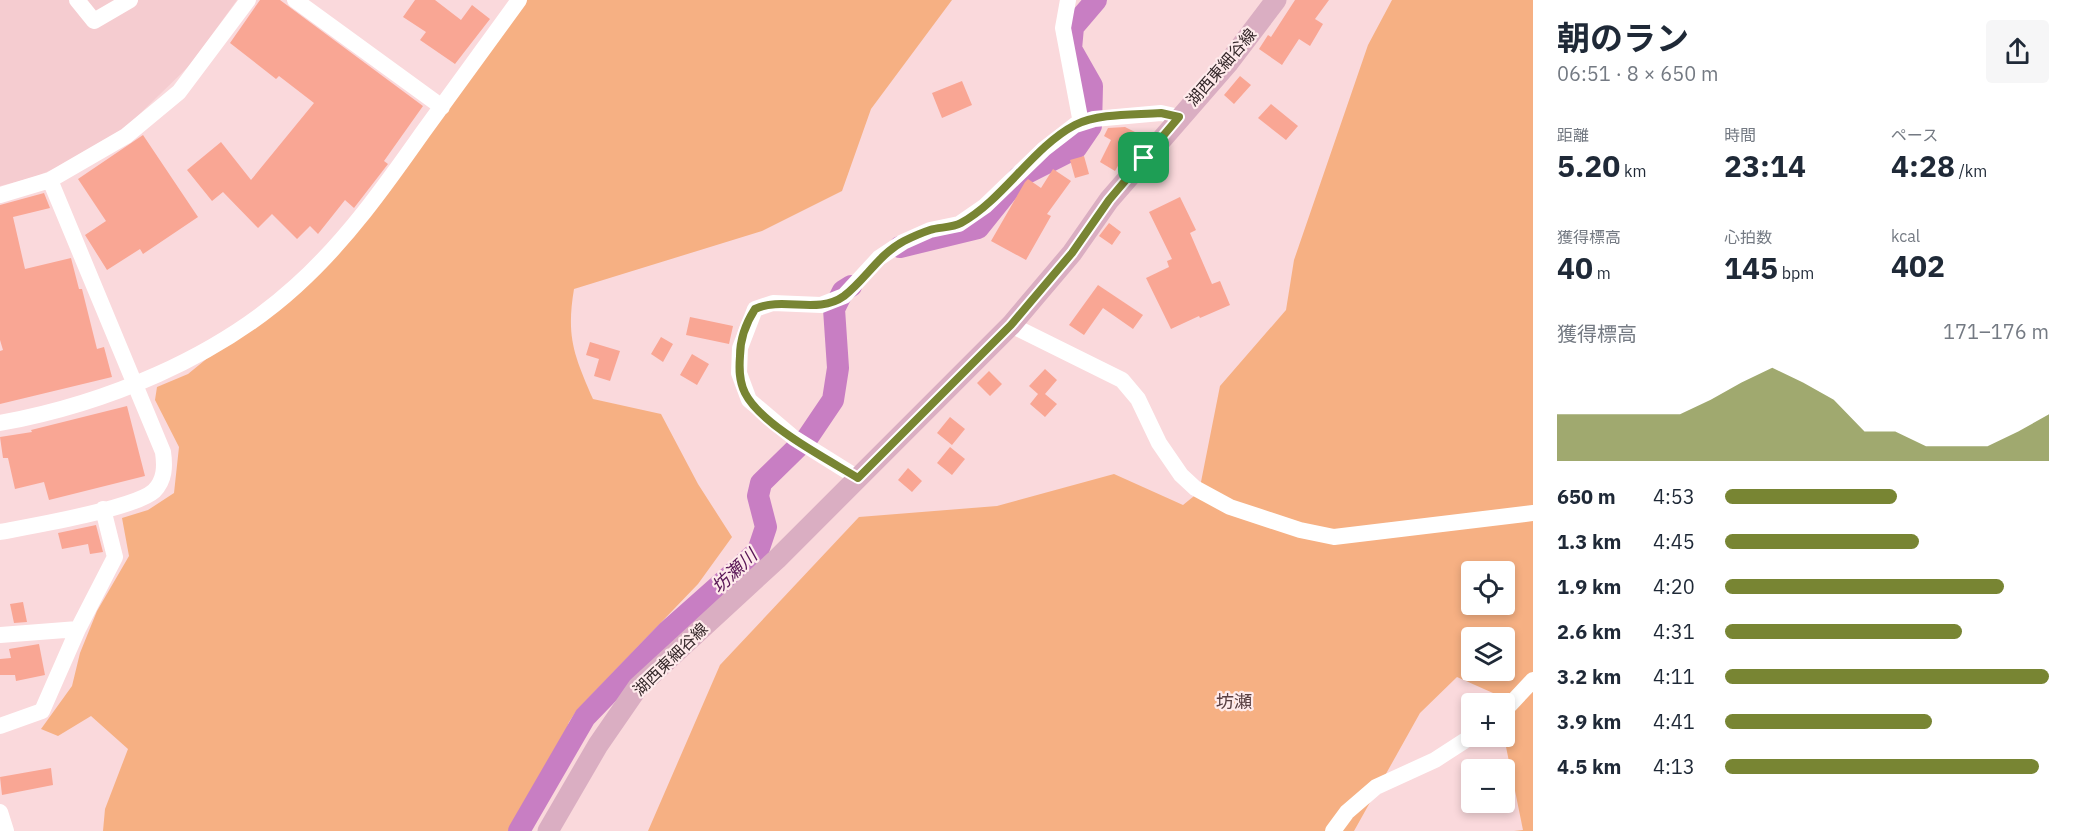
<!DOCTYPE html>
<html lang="ja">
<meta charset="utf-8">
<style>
body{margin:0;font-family:"IBM Plex Sans","Noto Sans JP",sans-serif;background:#f6f6f7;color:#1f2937;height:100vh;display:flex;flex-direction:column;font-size:22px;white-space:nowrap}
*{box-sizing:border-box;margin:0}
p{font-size:20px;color:#747a83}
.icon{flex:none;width:33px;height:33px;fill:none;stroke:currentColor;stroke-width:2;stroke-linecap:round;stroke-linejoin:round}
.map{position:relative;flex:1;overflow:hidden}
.details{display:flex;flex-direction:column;background:#fff;width:540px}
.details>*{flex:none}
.buttons{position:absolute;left:1461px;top:561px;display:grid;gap:12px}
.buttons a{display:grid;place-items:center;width:54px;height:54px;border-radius:6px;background:#fff;box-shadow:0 3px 9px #0003;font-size:30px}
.pin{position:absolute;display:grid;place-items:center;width:51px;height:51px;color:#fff;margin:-26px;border-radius:12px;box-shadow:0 3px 9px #0006}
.round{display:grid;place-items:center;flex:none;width:63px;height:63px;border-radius:6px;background:#f6f6f7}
.summary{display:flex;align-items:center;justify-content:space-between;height:102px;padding:0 24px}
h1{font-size:33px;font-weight:700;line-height:45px}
.metrics{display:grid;grid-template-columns:repeat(3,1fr);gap:9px;height:102px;padding:6px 24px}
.metrics div{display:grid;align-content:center}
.metrics b{font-size:30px;font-weight:700}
.metrics small{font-size:16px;font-weight:400}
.metrics p{font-size:16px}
.chart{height:168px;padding:12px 24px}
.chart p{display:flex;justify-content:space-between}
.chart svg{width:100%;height:108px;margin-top:6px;fill:#788533;opacity:.7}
ul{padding:0 24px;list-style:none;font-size:20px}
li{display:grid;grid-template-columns:96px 72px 1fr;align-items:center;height:45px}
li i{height:15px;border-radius:8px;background:#788533}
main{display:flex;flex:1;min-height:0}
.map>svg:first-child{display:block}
.built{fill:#f5ccd0}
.green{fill:#f6b083;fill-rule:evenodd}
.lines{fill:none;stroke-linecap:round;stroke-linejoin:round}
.river{stroke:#c87ec3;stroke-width:22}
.building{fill:#f9a694}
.minor{stroke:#fff;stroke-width:16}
.major{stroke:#daaec2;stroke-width:21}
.route-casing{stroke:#fff;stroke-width:12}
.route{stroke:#788533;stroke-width:8}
.labels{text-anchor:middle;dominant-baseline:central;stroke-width:4.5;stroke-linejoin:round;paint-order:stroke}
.street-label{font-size:16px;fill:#332628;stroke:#feeaeb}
.water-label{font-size:18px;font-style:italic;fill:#581555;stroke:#feeaeb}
.neighbourhood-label{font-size:18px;fill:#593f42;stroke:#feeaeb}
</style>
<main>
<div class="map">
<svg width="1533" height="831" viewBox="0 0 1533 831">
<rect width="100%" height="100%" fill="#fad9dc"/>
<path class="built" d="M 0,0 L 237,0 L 190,65 L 120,133 L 76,159 L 35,177 L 0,186 Z"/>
<path class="green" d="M 519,0 L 952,0 L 871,109 L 842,191 L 762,231 L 574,289 C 566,337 574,355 593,399 L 661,414 L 698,484 L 732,537 L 698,584 L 577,710 L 569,722 L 556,757 L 508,831 L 103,831 L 105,809 L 128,749 L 91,716 L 58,736 L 41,729 L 72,686 L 80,653 L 97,611 L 129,556 L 122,518 L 148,510 L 174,493 L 179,447 L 155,400 L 157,387 L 188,374 L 270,307 L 331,251 Z
M 1392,0 L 1533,0 L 1533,831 L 1514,831 L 1523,830 L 1504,737 L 1504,704 L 1497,703 L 1493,693 L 1457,677 L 1420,713 L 1354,831 L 648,831 L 720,665 L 859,517 L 997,506 L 1114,474 L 1183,505 L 1199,492 L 1220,386 L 1286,310 L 1294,260 L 1368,45 ZM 1472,572 L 1504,572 L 1504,604 L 1472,604 ZM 1472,638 L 1504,638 L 1504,670 L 1472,670 Z"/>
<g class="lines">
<path class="river" d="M 900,247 L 978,228 L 1019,177 L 1076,148 L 1091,126 L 1092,86 L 1071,49 L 1073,27 L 1096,0
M 519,831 L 585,717 L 668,631 L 758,551 L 766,527 L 758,496 L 761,483 L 808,437 L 833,400 L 838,368 L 834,309 L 843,291 L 851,286"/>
</g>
<path class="building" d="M 260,0 L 280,0 L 423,106 L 384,161 L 388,164 L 354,208 L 345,200 L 318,234 L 310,226 L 297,239 L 272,214 L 258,228 L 223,192 L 212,201 L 187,170 L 221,142 L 251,180 L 314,103 L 279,76 L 276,79 L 230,43 Z
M 415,0 L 435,0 L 461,20 L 472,5 L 490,19 L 455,64 L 420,40 L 426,32 L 403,17 Z
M 1295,0 L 1329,0 L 1315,19 L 1323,24 L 1310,46 L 1299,39 L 1282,65 L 1259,49 L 1268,35 L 1271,37 Z
M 1240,76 L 1251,85 L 1234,104 L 1224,95 Z
M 962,81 L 972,105 L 942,118 L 932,93 Z
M 1271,104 L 1298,126 L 1286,140 L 1258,118 Z
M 1125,127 L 1137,133 L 1115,171 L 1100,162 L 1111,140 L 1104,136 L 1108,128 Z
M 143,135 L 198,217 L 143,254 L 140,249 L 107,270 L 85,235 L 106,221 L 78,179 Z
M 1084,156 L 1089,174 L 1075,178 L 1070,160 Z
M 1053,169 L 1071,181 L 1047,214 L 1051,216 L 1026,260 L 991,241 L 1025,182 L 1028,179 L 1041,188 Z
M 44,193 L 50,208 L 13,217 L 25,269 L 71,258 L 79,289 L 82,289 L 97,349 L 104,347 L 112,377 L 0,404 L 0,351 L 3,350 L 0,340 L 0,205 Z
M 1180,197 L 1196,230 L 1190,233 L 1212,284 L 1220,281 L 1230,305 L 1200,318 L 1199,316 L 1171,329 L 1146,278 L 1169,267 L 1167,261 L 1172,259 L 1149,212 Z
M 1109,223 L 1121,232 L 1112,245 L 1099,236 Z
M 1098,285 L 1143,315 L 1133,329 L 1103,308 L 1084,335 L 1069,325 Z
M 690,317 L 733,326 L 729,344 L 686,335 Z
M 661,337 L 673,344 L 663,362 L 651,354 Z
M 590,342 L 620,351 L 610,381 L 594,376 L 599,359 L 586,355 Z
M 692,354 L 709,364 L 697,385 L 680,375 Z
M 1045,369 L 1057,380 L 1045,394 L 1057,404 L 1045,417 L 1030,404 L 1038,394 L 1029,386 Z
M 989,371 L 1002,384 L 990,396 L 977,383 Z
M 127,406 L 145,476 L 49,500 L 44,482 L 15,489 L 8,458 L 3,458 L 0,437 L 32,432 L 31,430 Z
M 950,417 L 965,429 L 952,445 L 937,433 Z
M 950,447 L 965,459 L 952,475 L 937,463 Z
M 908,468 L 922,481 L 912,492 L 898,480 Z
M 96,525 L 103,552 L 90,554 L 88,544 L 62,549 L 58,533 Z
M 23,602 L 27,622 L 14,623 L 10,604 Z
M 39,644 L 45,675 L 16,681 L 15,675 L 0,675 L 0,659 L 11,658 L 9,649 Z
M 51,768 L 53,785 L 2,795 L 0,777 Z"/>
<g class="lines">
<path class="minor" d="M 77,0 L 94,21 L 130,0
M 295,0 L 442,107
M 1068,0 L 1063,28 L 1081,123
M 0,195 L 50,180 L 126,136 L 179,92 L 248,0
M 1011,325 L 1122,380 L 1138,399 L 1159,443 L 1181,475 L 1195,488 L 1230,507 L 1300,530 L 1334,537 L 1533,513
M 0,423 C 105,404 217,358 296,286 C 346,241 385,186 423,132 C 455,88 487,44 519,0
M 858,478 L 794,438 L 749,400 L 739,373 L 740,348 L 755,309 L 773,303 L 821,305 L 844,296 L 879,258 L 903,242 L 930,230 L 959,224 L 985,206 L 1044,149 L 1075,125 L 1094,119 L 1161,113 L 1179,117
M 0,532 C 31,526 134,509 154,491 C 165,480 165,466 163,452 L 50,180
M 0,635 L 78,629
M 1504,711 L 1533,680
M 0,726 L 42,711 L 78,629 L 115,557 L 103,509
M 0,812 L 6,831
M 1333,831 L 1347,812 L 1376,787 L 1435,760 L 1472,736"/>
<path class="major" d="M 548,831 L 598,745 L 638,687 L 777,559 L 1011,325 L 1072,253 L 1109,200 L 1229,62 L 1276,0"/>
</g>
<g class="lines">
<defs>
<path id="route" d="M 1161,113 L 1179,117 L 1109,200 L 1072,253 L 1011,325 L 858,478 C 827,459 761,425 745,393 C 739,381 739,369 740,356 C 740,339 746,323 755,309 C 783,296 818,315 844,296 C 866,279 879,254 904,241 C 912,237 921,233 930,230 C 939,227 952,228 961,223 C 1003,200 1033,147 1075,125 C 1099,113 1134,115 1161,113 Z"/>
</defs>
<use href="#route" class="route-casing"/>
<use href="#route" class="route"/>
</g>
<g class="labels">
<g class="street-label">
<text transform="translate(1221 67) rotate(-49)">湖西東細谷線</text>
<text transform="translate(670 659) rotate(-44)">湖西東細谷線</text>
</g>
<g class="water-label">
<text transform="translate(734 571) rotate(-43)">坊瀬川</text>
</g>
<g class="neighbourhood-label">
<text x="1234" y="701">坊瀬</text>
</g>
</g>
</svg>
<div class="buttons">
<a><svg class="icon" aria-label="locate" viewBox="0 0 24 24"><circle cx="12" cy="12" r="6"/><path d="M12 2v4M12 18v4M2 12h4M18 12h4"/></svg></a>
<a><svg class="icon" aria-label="layers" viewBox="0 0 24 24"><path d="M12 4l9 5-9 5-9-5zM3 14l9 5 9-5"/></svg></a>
<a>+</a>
<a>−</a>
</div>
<div class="pin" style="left:1144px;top:158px;background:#1e9e55"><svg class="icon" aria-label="arrive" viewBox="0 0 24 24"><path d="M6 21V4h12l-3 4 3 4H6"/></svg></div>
</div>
<section class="details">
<div class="summary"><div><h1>朝のラン</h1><p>06:51 · 8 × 650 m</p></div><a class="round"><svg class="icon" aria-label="share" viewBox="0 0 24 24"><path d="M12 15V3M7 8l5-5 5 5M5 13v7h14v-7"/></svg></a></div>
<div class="metrics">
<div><p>距離</p><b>5.20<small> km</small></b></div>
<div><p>時間</p><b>23:14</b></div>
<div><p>ペース</p><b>4:28<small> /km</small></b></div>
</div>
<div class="metrics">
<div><p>獲得標高</p><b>40<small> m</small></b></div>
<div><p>心拍数</p><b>145<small> bpm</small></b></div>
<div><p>kcal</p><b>402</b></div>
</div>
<div class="chart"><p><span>獲得標高</span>171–176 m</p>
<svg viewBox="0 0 160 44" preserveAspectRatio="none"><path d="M0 44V25L10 25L20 25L30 25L40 25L50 19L60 12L70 6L80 12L90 19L100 32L110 32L120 38L130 38L140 38L150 32L160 25V44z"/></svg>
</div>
<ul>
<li><b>650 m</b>4:53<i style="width:53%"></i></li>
<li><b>1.3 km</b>4:45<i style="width:60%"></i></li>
<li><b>1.9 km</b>4:20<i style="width:86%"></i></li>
<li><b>2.6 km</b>4:31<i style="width:73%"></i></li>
<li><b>3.2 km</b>4:11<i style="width:100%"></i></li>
<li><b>3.9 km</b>4:41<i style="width:64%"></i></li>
<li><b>4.5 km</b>4:13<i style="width:97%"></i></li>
</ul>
</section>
</main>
